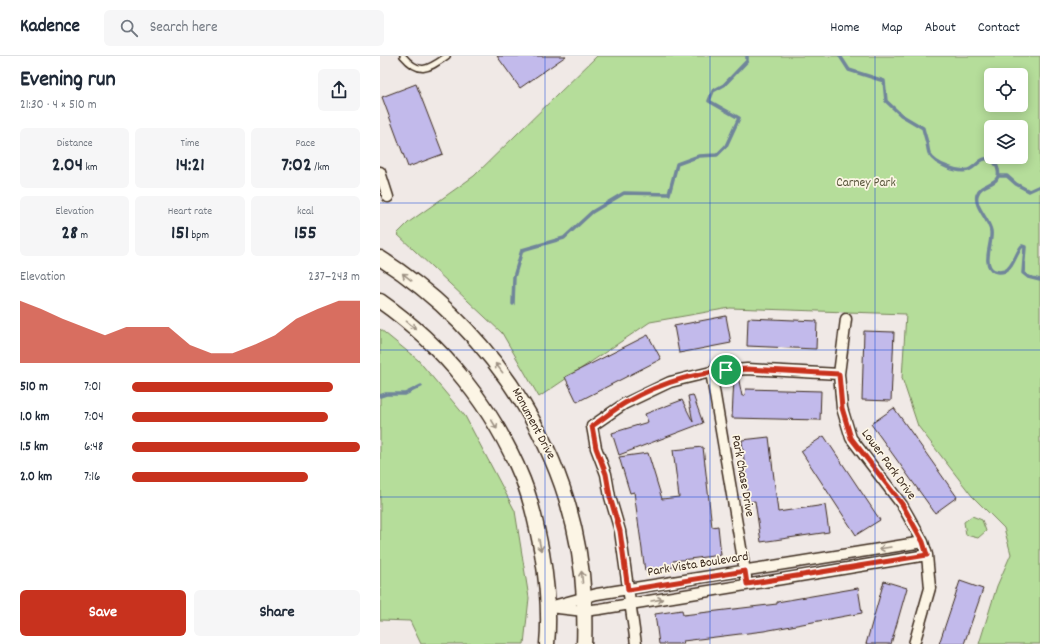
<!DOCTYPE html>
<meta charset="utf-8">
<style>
body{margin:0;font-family:Dekko,sans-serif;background:#f6f6f7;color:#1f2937;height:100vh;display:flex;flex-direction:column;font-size:15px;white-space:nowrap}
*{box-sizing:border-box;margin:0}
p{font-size:13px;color:#747a83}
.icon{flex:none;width:22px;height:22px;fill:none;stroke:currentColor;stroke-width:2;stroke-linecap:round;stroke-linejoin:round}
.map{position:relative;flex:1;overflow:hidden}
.details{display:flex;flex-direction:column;background:#fff;width:380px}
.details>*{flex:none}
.buttons{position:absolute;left:604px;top:12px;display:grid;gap:8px}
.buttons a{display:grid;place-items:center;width:44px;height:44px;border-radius:6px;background:#fff;box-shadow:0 2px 10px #0003;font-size:20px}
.pin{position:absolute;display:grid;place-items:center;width:34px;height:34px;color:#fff;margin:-17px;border:2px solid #fff;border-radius:50%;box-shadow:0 1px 4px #0007}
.round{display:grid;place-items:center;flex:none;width:42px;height:42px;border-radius:6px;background:#f6f6f7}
.summary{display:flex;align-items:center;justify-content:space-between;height:68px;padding:0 20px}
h1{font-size:22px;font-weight:700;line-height:30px}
.stats{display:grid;grid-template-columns:repeat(3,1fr);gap:6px;height:68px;padding:4px 20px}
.stats div{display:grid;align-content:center;border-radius:6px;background:#f6f6f7;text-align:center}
.stats b{font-size:20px;font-weight:700}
.stats small{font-size:11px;font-weight:400}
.stats p{font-size:11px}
.chart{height:112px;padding:8px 20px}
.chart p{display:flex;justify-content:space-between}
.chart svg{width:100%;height:72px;margin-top:4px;fill:#c8321e;opacity:.7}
.cta{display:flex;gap:8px;margin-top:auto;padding:8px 20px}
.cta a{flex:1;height:46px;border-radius:6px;background:#c8321e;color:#fff;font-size:16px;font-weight:700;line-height:46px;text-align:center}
.cta a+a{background:#f6f6f7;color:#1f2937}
ul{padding:0 20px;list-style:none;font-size:13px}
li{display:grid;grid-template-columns:64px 48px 1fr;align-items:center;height:30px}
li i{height:10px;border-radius:5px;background:#c8321e}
header{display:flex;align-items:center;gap:24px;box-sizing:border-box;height:56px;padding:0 20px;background:#fff;border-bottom:1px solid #e0e1e3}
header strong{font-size:19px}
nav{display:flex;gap:22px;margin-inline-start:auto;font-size:14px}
.search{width:280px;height:36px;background:#f6f6f7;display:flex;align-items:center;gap:10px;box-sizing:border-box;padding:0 14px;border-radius:6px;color:#747a83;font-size:15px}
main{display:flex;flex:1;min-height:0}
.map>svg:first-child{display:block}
.green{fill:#b5dd9a;stroke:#78845c;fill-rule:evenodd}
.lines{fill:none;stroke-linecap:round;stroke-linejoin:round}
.stream{stroke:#6f859a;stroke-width:3.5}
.building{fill:#c2baeb;stroke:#3b2a1e}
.service-casing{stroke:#3b2a1e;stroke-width:8}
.minor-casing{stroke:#3b2a1e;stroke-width:13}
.secondary-casing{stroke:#3b2a1e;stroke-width:17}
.service{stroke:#fcf5e5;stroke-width:5}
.minor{stroke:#fcf5e5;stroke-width:10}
.secondary{stroke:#fcf5e5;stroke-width:14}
.oneway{stroke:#9c9082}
.route-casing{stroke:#fff;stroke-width:8}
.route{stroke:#c8321e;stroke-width:5}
.grid{fill:none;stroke:#1d4ed8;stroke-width:1;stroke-opacity:0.55}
.labels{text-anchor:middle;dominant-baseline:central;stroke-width:3.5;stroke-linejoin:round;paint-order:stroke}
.park-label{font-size:13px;fill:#5a573d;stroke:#fcf5e5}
.street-label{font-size:13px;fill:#3b2a1e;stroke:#fcf5e5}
</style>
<header>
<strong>Kadence</strong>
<div class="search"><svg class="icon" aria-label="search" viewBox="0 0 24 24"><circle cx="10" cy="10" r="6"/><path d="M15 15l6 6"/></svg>Search here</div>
<nav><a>Home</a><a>Map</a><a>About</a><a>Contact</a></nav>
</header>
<main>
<section class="details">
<div class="summary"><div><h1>Evening run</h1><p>21:30 · 4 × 510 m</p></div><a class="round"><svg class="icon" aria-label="share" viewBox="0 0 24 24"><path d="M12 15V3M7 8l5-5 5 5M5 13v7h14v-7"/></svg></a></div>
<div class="stats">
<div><p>Distance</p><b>2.04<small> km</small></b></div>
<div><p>Time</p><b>14:21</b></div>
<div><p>Pace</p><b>7:02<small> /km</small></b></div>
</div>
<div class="stats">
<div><p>Elevation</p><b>28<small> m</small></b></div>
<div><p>Heart rate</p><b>151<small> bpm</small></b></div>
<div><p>kcal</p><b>155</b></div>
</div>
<div class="chart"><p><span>Elevation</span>237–243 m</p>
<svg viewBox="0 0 160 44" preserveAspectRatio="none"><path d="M0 44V6L10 11L20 17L30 22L40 27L50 22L60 22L70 22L80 33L90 38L100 38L110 33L120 27L130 17L140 11L150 6L160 6V44z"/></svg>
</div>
<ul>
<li><b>510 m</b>7:01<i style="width:88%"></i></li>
<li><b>1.0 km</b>7:04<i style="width:86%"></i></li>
<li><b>1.5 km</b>6:48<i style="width:100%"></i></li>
<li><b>2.0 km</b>7:16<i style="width:77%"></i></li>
</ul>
<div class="cta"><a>Save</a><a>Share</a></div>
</section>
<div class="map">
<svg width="660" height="588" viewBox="0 0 660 588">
<rect width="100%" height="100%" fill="#f0e9e6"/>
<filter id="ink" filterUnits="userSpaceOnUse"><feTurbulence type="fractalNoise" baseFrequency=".025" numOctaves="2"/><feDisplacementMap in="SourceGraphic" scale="8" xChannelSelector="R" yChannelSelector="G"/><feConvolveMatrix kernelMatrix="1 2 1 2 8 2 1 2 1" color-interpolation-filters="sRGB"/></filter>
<g filter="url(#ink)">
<path class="green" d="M 217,0 L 660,0 L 660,588 L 599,588 L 617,530 L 631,498 L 624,472 L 592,440 L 538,370 L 522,322 L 526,258 L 350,252 L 270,266 L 159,341 L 122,277 L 17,178 L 29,166 L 94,120 ZM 611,19 L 641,19 L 641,49 L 611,49 ZM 611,71 L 641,71 L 641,101 L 611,101 Z
M 0,273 L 38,304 L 85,360 L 135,455 L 149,542 L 144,588 L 41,588 L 30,565 L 0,564 Z
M 592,460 L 602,464 L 606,475 L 598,482 L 586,479 L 584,466 Z"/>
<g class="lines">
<path class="stream" d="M 460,0 L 469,14 L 504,25 L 506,45 L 521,59 L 543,72 C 544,77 546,82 547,87 C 548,91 548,96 550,99 C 555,108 578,117 588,114 C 597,111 601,99 611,104 C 615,106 617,109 618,114 C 622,130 600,126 597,139 C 594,151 609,163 611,175 C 613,187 601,208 614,215 C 617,216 622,216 625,215 C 633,212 636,197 642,190 L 645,191 L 643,217 L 648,221 L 660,224
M 618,120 L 627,120 L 636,128 L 649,135 L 660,130
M 133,248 L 134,221 L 142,194 L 184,182 L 212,156 L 244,137 L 289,138 L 297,108 L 319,100 L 337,99 L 346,90 L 359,62 L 329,45 L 333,35 L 344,29 L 367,5 L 367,0
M 0,340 L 6,338 L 25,338 L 41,330"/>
</g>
<path class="building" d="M 117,0 L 186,0 L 140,32 Z
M 36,28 L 63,98 L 28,111 L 2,41 Z
M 346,260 L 351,287 L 299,297 L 294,270 Z
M 368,262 L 437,265 L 436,293 L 367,290 Z
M 484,275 L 514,276 L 511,345 L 482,344 Z
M 268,279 L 281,303 L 197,346 L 185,321 Z
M 358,320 L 362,340 L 365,339 L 366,333 L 441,335 L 440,364 L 352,362 L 354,321 Z
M 313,339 L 323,367 L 239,399 L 232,377 L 268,366 L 265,358 L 302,344 L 313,366 L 308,340 Z
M 514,352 L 577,441 L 555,457 L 491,368 Z
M 444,380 L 500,464 L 476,479 L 421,395 Z
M 389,381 L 398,456 L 445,449 L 449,476 L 381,486 L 375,445 L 368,446 L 362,384 Z
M 323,391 L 332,471 L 338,470 L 341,499 L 293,505 L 293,511 L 265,515 L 254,436 L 250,437 L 239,401 L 268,397 L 282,443 L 299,441 L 293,394 Z
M 504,525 L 527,532 L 511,588 L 486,588 Z
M 580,525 L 603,533 L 584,588 L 559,588 Z
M 478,532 L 482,557 L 384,575 L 303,585 L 304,588 L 279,588 L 275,558 L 302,554 L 303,559 L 397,548 L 397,546 Z"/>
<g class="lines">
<defs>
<path id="service" d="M 23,0 C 40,20 48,13 67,0"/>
<path id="minor" d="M 0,116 L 8,141
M 466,263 L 459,318 L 462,352 L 471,382 L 522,449 L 543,486 L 547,499 L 550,532 L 534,588
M 331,316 L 366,521
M 173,550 L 217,538 L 543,486
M 169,551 L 204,555 L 220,553 L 547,499
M 256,588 L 240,475 L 230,441 L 226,418 L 216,392 L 212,370 L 244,348 L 290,326 L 331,316 L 367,313 L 459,318"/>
<path id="secondary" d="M 0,202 C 117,277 197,403 204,543 C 204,558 205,573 204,588
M 0,245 C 63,289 114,352 143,424 C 152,447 157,472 162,497 C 167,527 170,557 167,588"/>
</defs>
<use href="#service" class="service-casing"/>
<use href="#minor" class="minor-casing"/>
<use href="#secondary" class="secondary-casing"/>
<use href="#service" class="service"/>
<use href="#minor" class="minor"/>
<use href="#secondary" class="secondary"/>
</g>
<defs><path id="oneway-shaft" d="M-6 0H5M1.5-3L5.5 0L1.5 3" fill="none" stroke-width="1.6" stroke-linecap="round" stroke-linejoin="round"/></defs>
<g class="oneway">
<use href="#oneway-shaft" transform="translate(27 221) rotate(-142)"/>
<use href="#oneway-shaft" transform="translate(31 269) rotate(39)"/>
<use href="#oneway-shaft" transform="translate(119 312) rotate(-128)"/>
<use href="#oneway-shaft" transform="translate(114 368) rotate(59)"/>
<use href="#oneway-shaft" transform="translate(160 489) rotate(79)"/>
<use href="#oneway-shaft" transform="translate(505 492) rotate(171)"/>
<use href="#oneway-shaft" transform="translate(202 521) rotate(-95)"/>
<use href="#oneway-shaft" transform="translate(277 544) rotate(-10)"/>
</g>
</g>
<g class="lines" filter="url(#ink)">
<defs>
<path id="route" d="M 367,313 L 459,318 L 462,352 L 471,382 L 522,448 L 543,486 L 547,499 L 367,528 L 365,515 L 248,534 L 240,475 L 230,441 L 226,418 L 216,392 L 212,370 C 223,363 233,354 245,347 C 285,324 321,315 367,313 Z"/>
</defs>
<use href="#route" class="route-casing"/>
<use href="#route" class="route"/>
</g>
<path class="grid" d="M 165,0 L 165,588M 330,0 L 330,588M 495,0 L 495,588M 0,147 L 660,147M 0,294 L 660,294M 0,441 L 660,441"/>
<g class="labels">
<g class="park-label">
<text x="486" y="127">Carney Park</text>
</g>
<g class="street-label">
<text transform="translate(153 368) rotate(62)">Monument Drive</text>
<text transform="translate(508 409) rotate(54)">Lower Park Drive</text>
<text transform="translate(362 420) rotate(80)">Park Chase Drive</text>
<text transform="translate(318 509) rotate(-9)">Park Vista Boulevard</text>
</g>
</g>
</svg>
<div class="buttons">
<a><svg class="icon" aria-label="locate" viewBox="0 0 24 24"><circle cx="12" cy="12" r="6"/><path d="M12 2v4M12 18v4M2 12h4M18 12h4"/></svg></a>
<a><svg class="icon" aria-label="layers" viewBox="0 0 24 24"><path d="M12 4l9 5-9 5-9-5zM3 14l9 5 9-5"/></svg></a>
</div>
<div class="pin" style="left:346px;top:314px;background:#1e9e55"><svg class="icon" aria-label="arrive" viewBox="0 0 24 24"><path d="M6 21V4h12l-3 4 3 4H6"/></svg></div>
</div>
</main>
